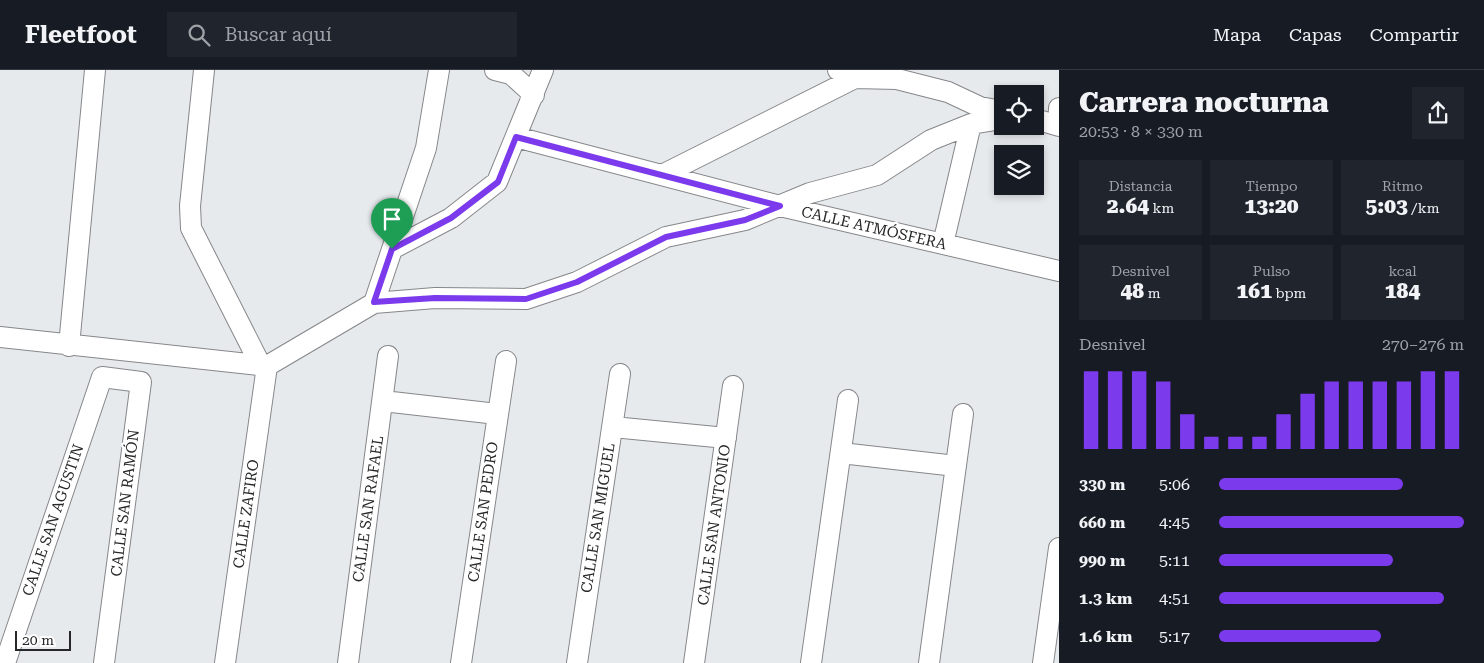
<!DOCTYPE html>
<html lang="es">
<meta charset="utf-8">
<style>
body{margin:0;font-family:"Roboto Serif",serif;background:#20242c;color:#f1f3f6;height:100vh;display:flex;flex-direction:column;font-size:19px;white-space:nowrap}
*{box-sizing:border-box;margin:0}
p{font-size:16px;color:#9ea1a6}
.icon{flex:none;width:28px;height:28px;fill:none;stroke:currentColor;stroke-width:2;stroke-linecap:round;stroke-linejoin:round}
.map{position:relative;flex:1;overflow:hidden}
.panel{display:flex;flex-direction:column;background:#171b24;width:425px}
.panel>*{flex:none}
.controls{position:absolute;left:994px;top:15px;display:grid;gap:10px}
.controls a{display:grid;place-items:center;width:50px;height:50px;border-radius:0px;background:#171b24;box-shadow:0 2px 8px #0003;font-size:25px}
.scale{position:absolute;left:15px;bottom:12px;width:56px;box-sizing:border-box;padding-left:5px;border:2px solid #262728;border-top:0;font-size:14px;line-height:18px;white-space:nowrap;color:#262728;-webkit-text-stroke:4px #fff;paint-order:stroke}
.pin{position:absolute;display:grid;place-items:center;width:42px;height:42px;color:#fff;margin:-51px -21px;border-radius:50% 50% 50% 0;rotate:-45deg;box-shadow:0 0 5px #0007}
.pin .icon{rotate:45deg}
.round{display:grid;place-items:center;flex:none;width:52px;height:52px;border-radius:0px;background:#20242c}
.overview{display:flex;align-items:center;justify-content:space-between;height:85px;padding:0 20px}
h1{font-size:28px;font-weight:800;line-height:38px}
.stats{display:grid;grid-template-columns:repeat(3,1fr);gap:8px;height:85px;padding:5px 20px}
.stats div{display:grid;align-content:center;border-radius:0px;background:#20242c;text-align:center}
.stats b{font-size:21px;font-weight:800}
.stats small{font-size:14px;font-weight:400}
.stats p{font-size:14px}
.chart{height:140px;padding:10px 20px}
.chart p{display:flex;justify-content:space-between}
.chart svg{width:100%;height:90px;margin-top:5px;stroke:#7c3aed;stroke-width:6}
ul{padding:0 20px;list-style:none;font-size:16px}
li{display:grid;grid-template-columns:80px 60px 1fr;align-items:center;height:38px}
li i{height:12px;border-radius:6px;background:#7c3aed}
header{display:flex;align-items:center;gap:30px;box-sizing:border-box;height:70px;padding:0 25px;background:#171b24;border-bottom:1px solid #363941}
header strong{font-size:24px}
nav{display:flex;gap:28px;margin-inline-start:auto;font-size:18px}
.search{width:350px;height:45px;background:#20242c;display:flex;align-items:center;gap:12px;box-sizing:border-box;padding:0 18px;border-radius:0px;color:#9ea1a6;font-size:19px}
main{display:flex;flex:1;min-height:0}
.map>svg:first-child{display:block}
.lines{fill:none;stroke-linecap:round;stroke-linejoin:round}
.street-casing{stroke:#85878a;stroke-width:22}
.street{stroke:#fff;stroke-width:20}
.route-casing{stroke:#fff;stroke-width:10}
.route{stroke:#7c3aed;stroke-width:6}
.labels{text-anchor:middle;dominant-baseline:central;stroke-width:4.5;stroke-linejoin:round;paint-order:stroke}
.street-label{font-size:15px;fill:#262728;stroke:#fff}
</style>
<header>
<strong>Fleetfoot</strong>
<div class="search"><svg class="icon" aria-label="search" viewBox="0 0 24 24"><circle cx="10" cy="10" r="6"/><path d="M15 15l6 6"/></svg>Buscar aquí</div>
<nav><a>Mapa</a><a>Capas</a><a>Compartir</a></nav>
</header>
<main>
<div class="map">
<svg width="1059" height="593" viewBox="0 0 1059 593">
<rect width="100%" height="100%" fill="#e7eaed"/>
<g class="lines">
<defs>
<path id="street" d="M 204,0 L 190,136 L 191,158 L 261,296
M 495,0 L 511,4 L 534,25
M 838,0 L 855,8 L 897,9 L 948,22 L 980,37 L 1002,41
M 1035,49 L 1059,56
M 1058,55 L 1059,38
M 516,67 L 780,136 L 1059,201
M 662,105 L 855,8
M 943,174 L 971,54
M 392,179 L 451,148 L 497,112 L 543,0
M 374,233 L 426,78 L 439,0
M 0,267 L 267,296
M 69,276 L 95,0
M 267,296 L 374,233 L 435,228 L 526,229 L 577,212 L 666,167 L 745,150 L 810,123 L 877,105 L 931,70 L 971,54 L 1002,49
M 383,331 L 497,344
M 613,357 L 726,368
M 841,383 L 956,396
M 5,593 L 102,307 L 141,312 L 104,593
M 225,593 L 267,296
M 348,593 L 388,286
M 461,593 L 506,291
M 577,593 L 620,304
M 694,593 L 733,316
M 811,593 L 848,330
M 929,593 L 963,344
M 1043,593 L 1059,478"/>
</defs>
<use href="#street" class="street-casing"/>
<use href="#street" class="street"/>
</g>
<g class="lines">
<defs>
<path id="route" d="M 516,67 L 780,136 L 745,150 L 666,167 L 577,212 L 526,229 L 435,228 L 374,232 L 392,179 L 451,148 L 498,112 Z"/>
</defs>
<use href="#route" class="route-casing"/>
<use href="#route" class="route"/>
</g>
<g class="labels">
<g class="street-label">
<text transform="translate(874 158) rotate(13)">CALLE ATMÓSFERA</text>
<text transform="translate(125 433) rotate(-83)">CALLE SAN RAMÓN</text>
<text transform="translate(368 439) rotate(-82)">CALLE SAN RAFAEL</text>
<text transform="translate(483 442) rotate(-82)">CALLE SAN PEDRO</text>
<text transform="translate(246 444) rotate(-82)">CALLE ZAFIRO</text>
<text transform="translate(598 448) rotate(-81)">CALLE SAN MIGUEL</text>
<text transform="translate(53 450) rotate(-71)">CALLE SAN AGUSTIN</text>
<text transform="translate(714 455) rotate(-82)">CALLE SAN ANTONIO</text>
</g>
</g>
</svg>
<div class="controls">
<a><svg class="icon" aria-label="locate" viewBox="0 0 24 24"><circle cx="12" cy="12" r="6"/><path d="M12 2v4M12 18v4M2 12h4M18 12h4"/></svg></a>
<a><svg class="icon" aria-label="layers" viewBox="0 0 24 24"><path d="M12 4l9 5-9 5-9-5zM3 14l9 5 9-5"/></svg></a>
</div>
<div class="scale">20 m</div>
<div class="pin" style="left:392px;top:179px;background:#1e9e55"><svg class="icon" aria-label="arrive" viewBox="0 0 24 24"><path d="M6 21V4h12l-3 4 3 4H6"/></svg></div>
</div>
<section class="panel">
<div class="overview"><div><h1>Carrera nocturna</h1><p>20:53 · 8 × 330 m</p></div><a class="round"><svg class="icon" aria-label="share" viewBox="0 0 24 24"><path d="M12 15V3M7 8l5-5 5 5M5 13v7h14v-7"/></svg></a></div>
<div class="stats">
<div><p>Distancia</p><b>2.64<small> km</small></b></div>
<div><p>Tiempo</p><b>13:20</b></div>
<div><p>Ritmo</p><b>5:03<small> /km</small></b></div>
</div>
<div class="stats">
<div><p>Desnivel</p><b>48<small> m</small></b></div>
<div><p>Pulso</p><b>161<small> bpm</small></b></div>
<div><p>kcal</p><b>184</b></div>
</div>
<div class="chart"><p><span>Desnivel</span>270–276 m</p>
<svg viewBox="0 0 160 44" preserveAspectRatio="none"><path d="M5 44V6M15 44V6M25 44V6M35 44V11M45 44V27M55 44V38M65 44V38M75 44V38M85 44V27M95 44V17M105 44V11M115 44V11M125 44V11M135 44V11M145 44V6M155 44V6"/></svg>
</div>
<ul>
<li><b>330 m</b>5:06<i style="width:75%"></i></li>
<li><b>660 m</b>4:45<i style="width:100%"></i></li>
<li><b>990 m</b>5:11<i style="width:71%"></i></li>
<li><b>1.3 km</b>4:51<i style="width:92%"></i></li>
<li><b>1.6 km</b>5:17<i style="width:66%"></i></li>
</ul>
</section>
</main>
